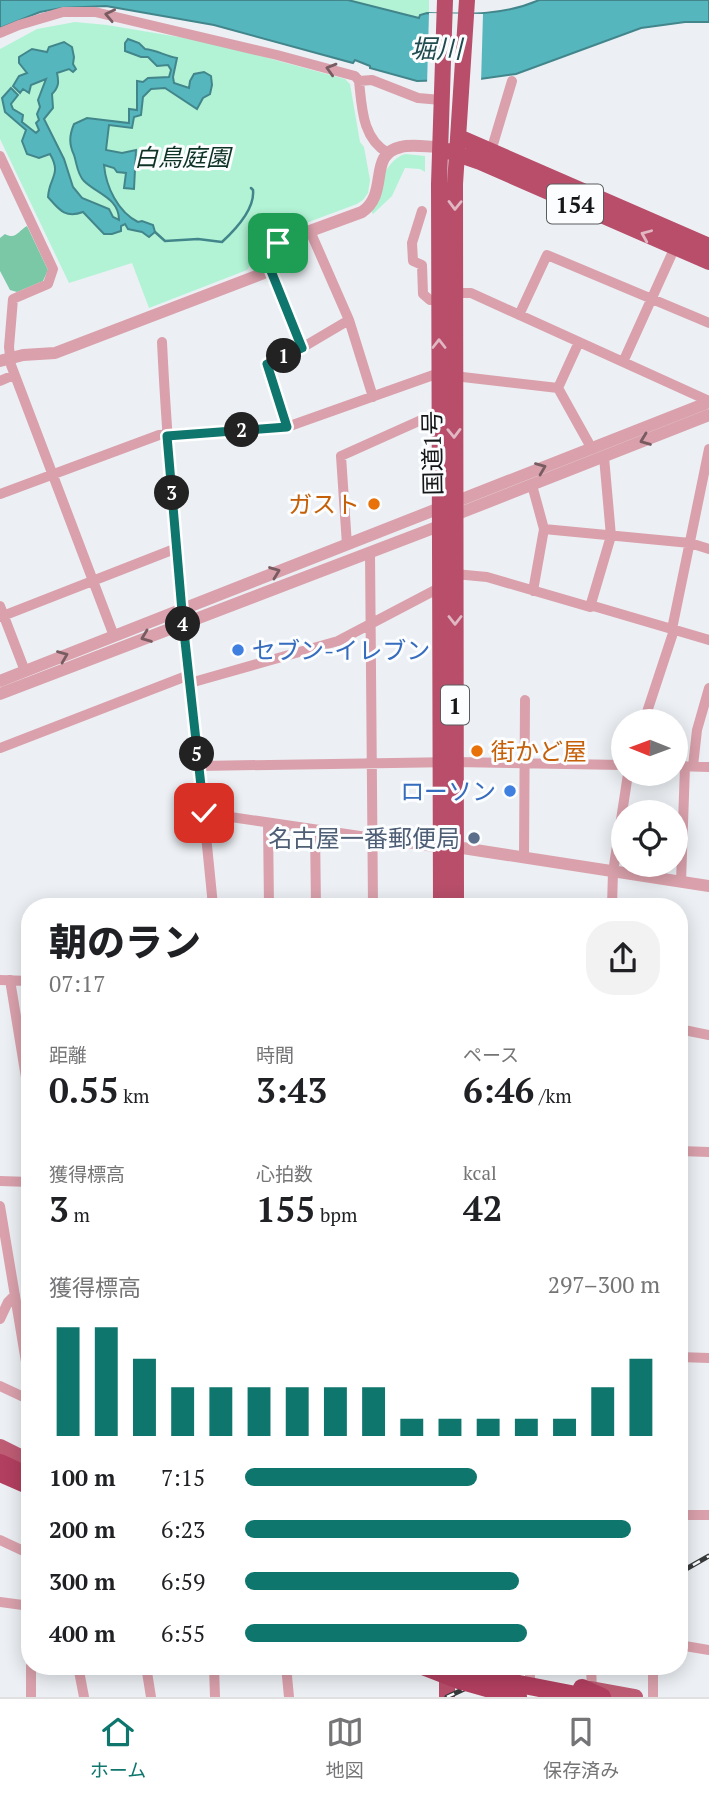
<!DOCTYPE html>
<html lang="ja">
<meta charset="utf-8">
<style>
body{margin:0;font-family:"PT Serif","Noto Sans JP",serif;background:#f2f2f2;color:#202124;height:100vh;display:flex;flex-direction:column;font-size:26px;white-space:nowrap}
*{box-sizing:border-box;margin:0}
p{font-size:23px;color:#757577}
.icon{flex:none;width:38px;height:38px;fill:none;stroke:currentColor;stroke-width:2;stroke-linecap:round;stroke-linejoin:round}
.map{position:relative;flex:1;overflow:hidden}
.panel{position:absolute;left:21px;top:898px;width:667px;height:777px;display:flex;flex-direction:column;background:#fff;border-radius:28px;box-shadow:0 4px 18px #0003}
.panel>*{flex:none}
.needle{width:46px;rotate:271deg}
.controls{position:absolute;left:611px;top:709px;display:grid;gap:14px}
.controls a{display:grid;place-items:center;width:77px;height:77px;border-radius:50%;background:#fff;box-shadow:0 4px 18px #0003;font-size:35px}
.pin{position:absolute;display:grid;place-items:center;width:60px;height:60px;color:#fff;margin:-30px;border-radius:14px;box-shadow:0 4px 10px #0006}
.km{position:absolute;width:35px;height:35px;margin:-18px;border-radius:50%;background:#222;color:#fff;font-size:19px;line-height:35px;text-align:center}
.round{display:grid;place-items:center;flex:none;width:74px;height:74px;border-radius:28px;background:#f2f2f2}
.head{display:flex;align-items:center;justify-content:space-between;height:119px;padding:0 28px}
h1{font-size:38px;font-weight:800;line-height:52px}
.figures{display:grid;grid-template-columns:repeat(3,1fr);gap:10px;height:119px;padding:7px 28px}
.figures div{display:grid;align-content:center}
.figures b{font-size:35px;font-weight:800}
.figures small{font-size:19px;font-weight:400}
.figures p{font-size:19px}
.chart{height:196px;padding:14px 28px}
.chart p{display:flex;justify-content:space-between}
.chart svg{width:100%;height:126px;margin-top:7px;stroke:#0f766e;stroke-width:6}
ul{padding:0 28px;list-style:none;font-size:23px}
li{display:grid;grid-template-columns:112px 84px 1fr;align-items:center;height:52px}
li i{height:18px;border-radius:9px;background:#0f766e}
.tab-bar{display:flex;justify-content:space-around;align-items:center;height:98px;border-top:2px solid #e0e0e0;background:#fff;font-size:19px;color:#757577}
.tab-bar a{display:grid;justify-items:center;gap:4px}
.tab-bar .current{color:#0f766e}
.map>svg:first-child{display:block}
.green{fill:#b2f3d5}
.forest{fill:#7ac8a6}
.water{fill:#55b6bd;stroke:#42868c;stroke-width:2}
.pier{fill:#ecf0f4}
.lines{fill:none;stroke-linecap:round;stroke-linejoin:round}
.stream{stroke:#42868c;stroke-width:2.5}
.minor{stroke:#daa1ac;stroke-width:10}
.tertiary{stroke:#daa1ac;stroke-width:12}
.primary{stroke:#be5c74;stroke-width:16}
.trunk{stroke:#b84e6a;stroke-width:16}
.motorway{stroke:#b23f60;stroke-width:18}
.rail-casing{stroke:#37393b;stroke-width:5}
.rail{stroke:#fbfdff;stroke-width:2.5;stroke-dasharray:8;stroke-linecap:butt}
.motorway-bridge{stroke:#b23f60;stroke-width:18}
.oneway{stroke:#785c62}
.oneway2{stroke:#e0b7c3}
.route-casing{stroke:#fff;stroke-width:14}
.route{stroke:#0f766e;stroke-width:9}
.food-dot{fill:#e8710a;stroke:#fbfdff;stroke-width:2.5}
.shop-dot{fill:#3f7fe0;stroke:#fbfdff;stroke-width:2.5}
.service-dot{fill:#5c6f8a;stroke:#fbfdff;stroke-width:2.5}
.labels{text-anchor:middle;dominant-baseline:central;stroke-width:6;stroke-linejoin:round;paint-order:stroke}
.shield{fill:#fbfdff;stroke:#5a5b5d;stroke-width:2}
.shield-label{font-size:23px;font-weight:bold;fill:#151618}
.park-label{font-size:24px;font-style:italic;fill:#0e3224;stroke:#fbfdff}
.street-label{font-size:24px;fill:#151618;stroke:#fbfdff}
.food-label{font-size:24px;fill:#c56008;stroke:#fbfdff;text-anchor:end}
.shop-label{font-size:24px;fill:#366cbe;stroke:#fbfdff;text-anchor:start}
.service-label{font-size:24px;fill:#4e5e75;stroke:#fbfdff;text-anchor:end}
.water-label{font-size:26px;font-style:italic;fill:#1f4b4f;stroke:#fbfdff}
</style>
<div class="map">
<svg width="709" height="1697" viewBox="0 0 709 1697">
<rect width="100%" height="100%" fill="#ecf0f4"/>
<path class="green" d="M 348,0 L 429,0 L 429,13 L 419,18 Z
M 75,22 L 107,25 L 209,42 L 345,79 L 350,84 L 360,142 L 364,147 L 370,180 L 368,193 L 363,200 L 357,204 L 271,236 L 261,262 L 252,263 L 247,270 L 149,308 L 132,263 L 69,283 L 0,139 L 0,49 L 37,29 Z
M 405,154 L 425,156 L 425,172 L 420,169 L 405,168 L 392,196 L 373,214 L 371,211 C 378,192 383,161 405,154 Z"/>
<path class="forest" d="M 27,226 L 48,270 L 43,281 L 17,292 L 10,290 L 0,271 L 0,238 L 5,234 C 16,240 18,231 27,226 Z"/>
<path class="water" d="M 0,0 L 348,0 L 419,18 L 420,15 L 427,13 C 466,14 503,16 539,0 L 709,0 L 709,22 L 685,22 L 641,28 L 516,74 L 480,79 L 417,81 L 370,68 L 370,66 L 355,60 L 353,63 L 214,25 L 106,6 L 62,8 L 40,12 L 0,28 Z
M 128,39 L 139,43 L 145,49 C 157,50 165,56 177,58 L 173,77 L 174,83 L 189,88 L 190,81 L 194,74 L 204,72 L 211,76 L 212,85 L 210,94 L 203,98 L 197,109 L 165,88 L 151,89 L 143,97 L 141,115 L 134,117 L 132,128 L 109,125 L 106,150 L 122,153 L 136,150 L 134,189 L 124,188 L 126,173 L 117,172 L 114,168 L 104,165 C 106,187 118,212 138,222 L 142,221 L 153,225 L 155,232 L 149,237 L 142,232 L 128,229 L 125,224 L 121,226 L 121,231 L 112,234 L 104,234 L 83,212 C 64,219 58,208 48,197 C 49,177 62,175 50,154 L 39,158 L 27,154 L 22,141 L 26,130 L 5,112 L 2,98 L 11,88 L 18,95 L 11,104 L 13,109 L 23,115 L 22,122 L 36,133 L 39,130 L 36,123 L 39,120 L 37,114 L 40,107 L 38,100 L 46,79 L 31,85 L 29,93 L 23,89 L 20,93 L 13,86 L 19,76 L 27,73 L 19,63 L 19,57 L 32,49 L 47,52 L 49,47 L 64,42 L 72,47 L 74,57 L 73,64 L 76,69 L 73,72 L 69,69 L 57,73 C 59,82 59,87 52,94 L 53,108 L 44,119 L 64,159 L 73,187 L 82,198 L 109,209 L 113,217 L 119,220 C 119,198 97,194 84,181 C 77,174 77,164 74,155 C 69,144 69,136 74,124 L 87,118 L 129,123 L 129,109 L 137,110 L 137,81 L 143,82 L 148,78 L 169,77 L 171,70 L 168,65 L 157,66 L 148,57 L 141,57 L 125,51 L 125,43 Z"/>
<path class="pier" d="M 429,13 L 483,14 L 481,83 L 427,85 Z"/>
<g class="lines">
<path class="stream" d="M 155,232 L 165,241 L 198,239 L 222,242 C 235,230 255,209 253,190 L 251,188"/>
<path class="minor" d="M 0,33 L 19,25 L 63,12 L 95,12 L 277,55 L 355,76 L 359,81 L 372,80 L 418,98 L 441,100
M 359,81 C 362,108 362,138 388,153
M 491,151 L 512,81
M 0,156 L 53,269 L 48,284 L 13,299 L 9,347 L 11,365 L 114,636
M 422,211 L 412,243 L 413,261 L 422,265 L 423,294 L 430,300 L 439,300
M 310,231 L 349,320 L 373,397
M 269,266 L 302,348
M 454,293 L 471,293 L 709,401
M 519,315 L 547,255 L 709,323
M 162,342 C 171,531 195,718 213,906
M 623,362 L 675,247
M 454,376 L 558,388 L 592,449
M 0,381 L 14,375
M 558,388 L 579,342
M 287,427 L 266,364 L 305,346 L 349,320
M 532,485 L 544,529 L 533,591
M 0,494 L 159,435 L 287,427 L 439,373
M 544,529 L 690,543 L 709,549
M 347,545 L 341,456 L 439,412
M 370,552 L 373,906
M 455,574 L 487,577 L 590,607 L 611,536 L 604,457
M 590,605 L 709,640
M 0,606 L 25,671
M 0,617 L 177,548
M 672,629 L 709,449
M 190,683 L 338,641 L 439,588
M 644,721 L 674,630
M 0,748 L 189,675
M 199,766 L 455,762 L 623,765
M 676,766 L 709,767
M 693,766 L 697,730 L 709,688
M 204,813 L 441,848
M 268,823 L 269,906
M 315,830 L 316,906
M 524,858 L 525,700
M 681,882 L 685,766
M 612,906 L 613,872 L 628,774
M 0,980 L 30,981
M 10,980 L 30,1102
M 679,1029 L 709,1035
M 679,1151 L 709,1152
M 0,1181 L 30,1182
M 0,1206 L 30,1386
M 0,1319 L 8,1302 L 15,1295
M 679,1357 L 709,1358
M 0,1386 L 30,1400
M 679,1515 L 709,1515
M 0,1540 L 30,1554
M 0,1602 L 30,1606
M 679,1645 L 709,1650
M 31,1666 L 31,1697
M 78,1666 L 84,1697
M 146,1666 L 151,1697
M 214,1666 L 215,1697
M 286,1666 L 289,1697
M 591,1666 L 592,1690
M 530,1681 L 530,1666
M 653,1697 L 653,1666"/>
<path class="tertiary" d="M 0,361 L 23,355 L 55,353 L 264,273 L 269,266 L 280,242 L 362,212 C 390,193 367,154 401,147 C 412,144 428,147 439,147
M 0,681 L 709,402
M 0,694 L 439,526 L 455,515 L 709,415
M 456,847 L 709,886"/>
<path class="primary" d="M 0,1447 L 30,1462
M 591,1689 L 635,1697"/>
<path class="trunk" d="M 459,137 L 709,246
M 448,151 L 480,162 L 709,262
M 441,906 L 439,184 L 445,0
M 456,906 L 455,184 L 467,0
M 447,1666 L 447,1697"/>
<path class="motorway" d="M 0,1463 L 30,1477
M 582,1688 L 602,1697"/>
<defs>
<path id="rail" d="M 679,1573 L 709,1556
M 447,1697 L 513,1666"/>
</defs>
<use href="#rail" class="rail-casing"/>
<use href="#rail" class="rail"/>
<path class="motorway-bridge" d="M 0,1473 L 30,1486
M 423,1666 L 459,1680 L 518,1697
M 460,1666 L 519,1684 L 586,1697"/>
</g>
<defs><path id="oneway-chevron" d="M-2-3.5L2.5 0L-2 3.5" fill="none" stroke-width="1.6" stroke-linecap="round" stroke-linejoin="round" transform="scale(1.75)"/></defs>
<g class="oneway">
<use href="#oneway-chevron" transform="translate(110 15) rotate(-168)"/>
<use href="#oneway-chevron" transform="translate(331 69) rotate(-164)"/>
<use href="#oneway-chevron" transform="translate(645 440) rotate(159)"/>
<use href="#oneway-chevron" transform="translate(541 468) rotate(-22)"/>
<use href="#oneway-chevron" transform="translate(275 572) rotate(-21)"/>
<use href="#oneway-chevron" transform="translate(146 637) rotate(159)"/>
<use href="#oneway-chevron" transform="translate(63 656) rotate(-22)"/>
</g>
<g class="oneway2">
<use href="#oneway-chevron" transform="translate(455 205) rotate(91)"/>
<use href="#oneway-chevron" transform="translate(646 235) rotate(-157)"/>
<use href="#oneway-chevron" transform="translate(439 344) rotate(-90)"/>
<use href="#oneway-chevron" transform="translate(454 433) rotate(89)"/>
<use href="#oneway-chevron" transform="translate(455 620) rotate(90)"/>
</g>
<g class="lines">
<defs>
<path id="route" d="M 204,813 L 183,623 L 167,436 L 287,427 L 267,364 L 302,348 L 269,266 L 278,243"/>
</defs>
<use href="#route" class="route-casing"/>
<use href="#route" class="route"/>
</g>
<g class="food-dot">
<circle cx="374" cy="504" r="7"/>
<circle cx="477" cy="751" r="7"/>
</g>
<g class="shop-dot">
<circle cx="238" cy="650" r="7"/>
<circle cx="510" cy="791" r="7"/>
</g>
<circle class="service-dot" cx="474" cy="838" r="7"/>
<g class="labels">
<g class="shield">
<rect x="547" y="184.5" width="56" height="39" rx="5"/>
<rect x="441" y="685.5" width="28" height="39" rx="5"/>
</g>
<g class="shield-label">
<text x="575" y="204">154</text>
<text x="455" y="705">1</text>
</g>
<g class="park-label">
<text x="182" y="157">白鳥庭園</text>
</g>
<g class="street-label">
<text transform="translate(432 453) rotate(-91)">国道1号</text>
</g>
<g class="food-label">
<text x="360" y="504">ガスト</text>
<text x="491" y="751" text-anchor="start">街かど屋</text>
</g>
<g class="shop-label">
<text x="252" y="650">セブン-イレブン</text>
<text x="496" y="791" text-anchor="end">ローソン</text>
</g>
<g class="service-label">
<text x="460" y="838">名古屋一番郵便局</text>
</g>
<g class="water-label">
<text x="436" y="48">堀川</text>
</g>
</g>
</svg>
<div class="controls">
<a><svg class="needle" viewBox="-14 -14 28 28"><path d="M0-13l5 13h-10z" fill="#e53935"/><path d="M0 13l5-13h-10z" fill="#757577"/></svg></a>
<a><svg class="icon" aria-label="locate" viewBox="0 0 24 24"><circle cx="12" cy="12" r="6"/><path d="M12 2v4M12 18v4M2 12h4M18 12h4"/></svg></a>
</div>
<div class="pin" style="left:278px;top:243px;background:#1e9e55"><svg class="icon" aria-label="arrive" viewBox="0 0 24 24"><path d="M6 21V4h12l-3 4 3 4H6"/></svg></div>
<div class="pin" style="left:204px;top:813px;background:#d93025"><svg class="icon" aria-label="check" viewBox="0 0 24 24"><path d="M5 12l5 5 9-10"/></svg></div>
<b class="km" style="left:284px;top:356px">1</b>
<b class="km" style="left:242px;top:430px">2</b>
<b class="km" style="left:172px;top:493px">3</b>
<b class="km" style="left:183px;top:624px">4</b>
<b class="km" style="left:197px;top:754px">5</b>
<section class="panel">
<div class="head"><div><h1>朝のラン</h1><p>07:17</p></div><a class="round"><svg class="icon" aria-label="share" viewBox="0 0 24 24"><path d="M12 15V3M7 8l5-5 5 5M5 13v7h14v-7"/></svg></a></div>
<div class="figures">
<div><p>距離</p><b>0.55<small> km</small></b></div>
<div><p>時間</p><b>3:43</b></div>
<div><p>ペース</p><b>6:46<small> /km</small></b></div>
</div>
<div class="figures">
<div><p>獲得標高</p><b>3<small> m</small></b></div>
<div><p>心拍数</p><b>155<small> bpm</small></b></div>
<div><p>kcal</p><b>42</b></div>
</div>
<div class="chart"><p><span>獲得標高</span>297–300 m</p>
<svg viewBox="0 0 160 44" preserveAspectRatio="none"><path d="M5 44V6M15 44V6M25 44V17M35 44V27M45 44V27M55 44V27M65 44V27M75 44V27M85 44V27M95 44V38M105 44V38M115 44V38M125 44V38M135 44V38M145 44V27M155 44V17"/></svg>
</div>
<ul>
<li><b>100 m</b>7:15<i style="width:56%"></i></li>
<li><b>200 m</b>6:23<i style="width:93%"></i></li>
<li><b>300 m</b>6:59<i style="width:66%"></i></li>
<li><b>400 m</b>6:55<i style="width:68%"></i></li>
</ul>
</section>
</div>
<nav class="tab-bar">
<a class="current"><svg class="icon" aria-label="home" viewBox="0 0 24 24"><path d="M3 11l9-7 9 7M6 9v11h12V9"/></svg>ホーム</a>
<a><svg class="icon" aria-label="map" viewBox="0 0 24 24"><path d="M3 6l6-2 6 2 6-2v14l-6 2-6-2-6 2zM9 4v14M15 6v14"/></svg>地図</a>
<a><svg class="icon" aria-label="saved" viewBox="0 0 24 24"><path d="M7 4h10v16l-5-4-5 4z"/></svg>保存済み</a>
</nav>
